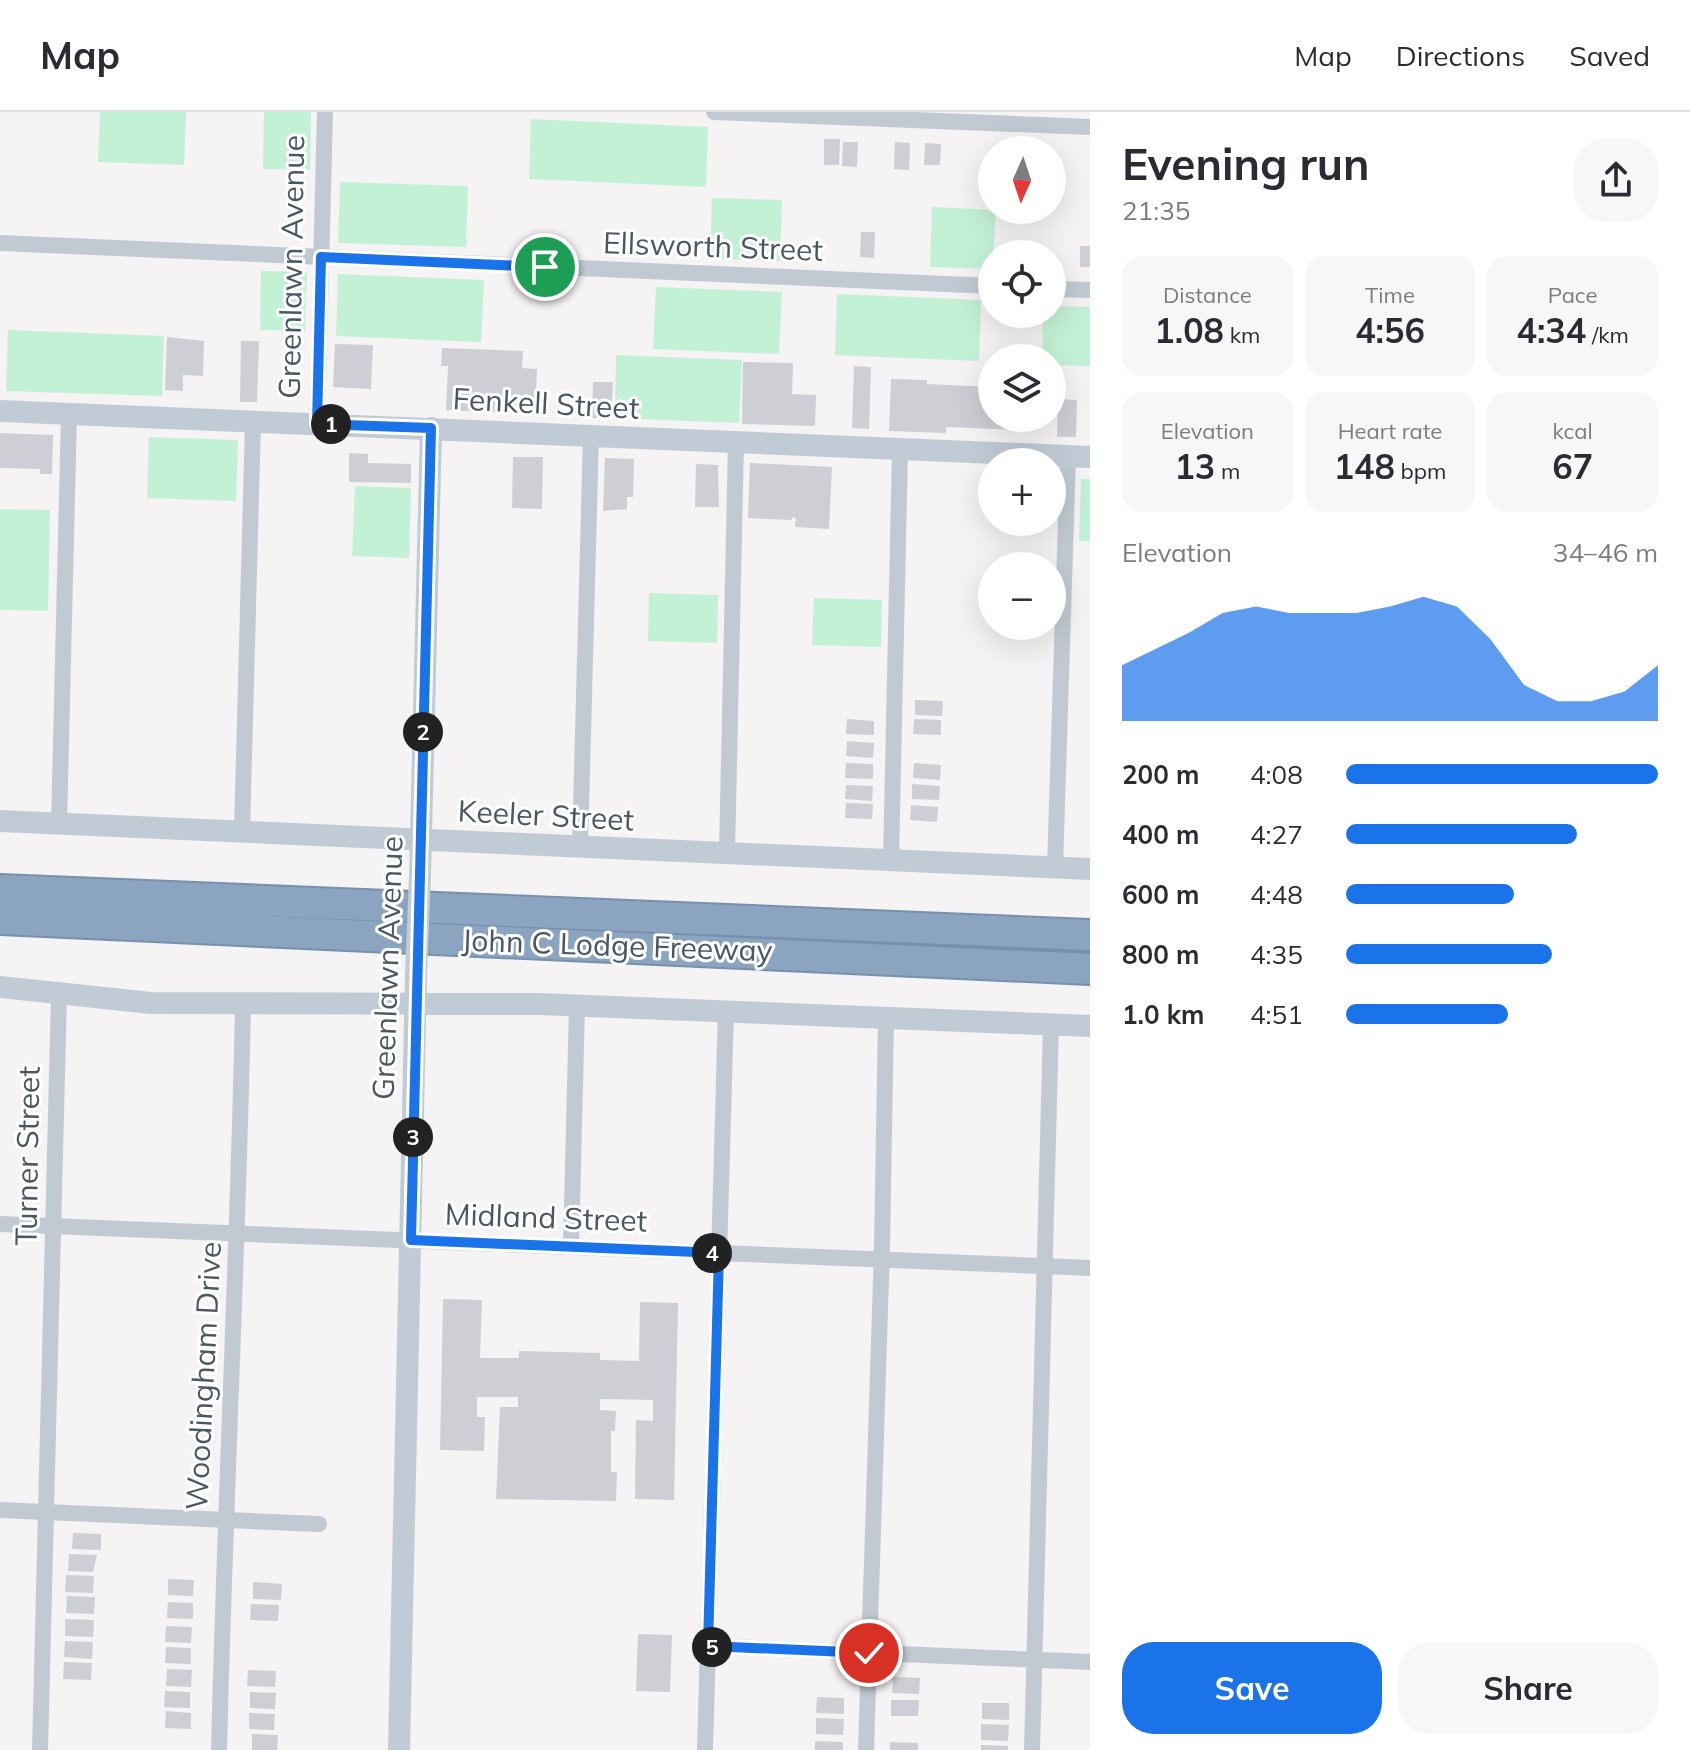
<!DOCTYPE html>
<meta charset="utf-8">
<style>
body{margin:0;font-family:Mulish,sans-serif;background:#f7f7f7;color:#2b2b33;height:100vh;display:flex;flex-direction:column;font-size:30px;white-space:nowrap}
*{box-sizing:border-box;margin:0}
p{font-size:26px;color:#7c7c81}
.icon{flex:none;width:44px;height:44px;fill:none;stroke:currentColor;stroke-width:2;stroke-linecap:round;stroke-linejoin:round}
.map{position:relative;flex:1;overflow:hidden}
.drawer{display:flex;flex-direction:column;background:#fff;width:600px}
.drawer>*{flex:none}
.needle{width:52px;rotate:183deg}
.fabs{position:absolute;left:978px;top:24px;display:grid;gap:16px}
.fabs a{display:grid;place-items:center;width:88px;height:88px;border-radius:50%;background:#fff;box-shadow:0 8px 32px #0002;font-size:40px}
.pin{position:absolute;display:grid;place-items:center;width:68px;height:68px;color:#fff;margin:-34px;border:4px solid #fff;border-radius:50%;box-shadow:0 2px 8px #0007}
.km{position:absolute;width:40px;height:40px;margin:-20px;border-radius:50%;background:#222;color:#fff;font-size:22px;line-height:40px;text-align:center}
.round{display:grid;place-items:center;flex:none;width:84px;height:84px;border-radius:32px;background:#f7f7f7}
.overview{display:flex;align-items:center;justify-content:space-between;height:136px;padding:0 32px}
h1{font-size:44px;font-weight:700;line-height:60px}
.stats{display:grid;grid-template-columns:repeat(3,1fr);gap:12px;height:136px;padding:8px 32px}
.stats div{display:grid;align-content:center;border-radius:20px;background:#f7f7f7;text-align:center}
.stats b{font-size:34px;font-weight:700}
.stats small{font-size:22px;font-weight:400}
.stats p{font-size:22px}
.chart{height:224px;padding:16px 32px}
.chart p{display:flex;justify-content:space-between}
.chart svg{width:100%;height:144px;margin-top:8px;fill:#1a73e8;opacity:.7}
.action{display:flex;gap:16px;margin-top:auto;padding:16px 32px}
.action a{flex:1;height:92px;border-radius:32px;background:#1a73e8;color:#fff;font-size:32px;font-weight:700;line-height:92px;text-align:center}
.action a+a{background:#f7f7f7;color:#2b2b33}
ul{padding:0 32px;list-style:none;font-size:26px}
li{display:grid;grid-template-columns:128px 96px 1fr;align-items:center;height:60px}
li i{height:20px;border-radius:10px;background:#1a73e8}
header{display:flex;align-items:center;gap:48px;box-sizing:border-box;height:112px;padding:0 40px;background:#fff;border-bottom:2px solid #e1e1e2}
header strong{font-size:38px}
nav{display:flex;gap:44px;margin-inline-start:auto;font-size:28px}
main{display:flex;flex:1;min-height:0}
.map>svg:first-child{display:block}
.green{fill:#c3f1d5}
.building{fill:#cdcfd5}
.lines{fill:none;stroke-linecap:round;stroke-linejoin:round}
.highway-casing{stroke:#7690ad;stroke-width:34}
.street{stroke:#c1cad2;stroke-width:16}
.secondary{stroke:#c1cbd6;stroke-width:22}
.highway{stroke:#8ba5c1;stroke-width:30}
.secondary-bridge{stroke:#c1cbd6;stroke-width:22}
.route-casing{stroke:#fff;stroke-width:16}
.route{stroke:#1a73e8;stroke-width:10}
.labels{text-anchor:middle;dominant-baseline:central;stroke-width:6;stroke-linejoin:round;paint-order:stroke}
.street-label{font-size:30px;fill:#4a5661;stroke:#fff}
</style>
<header>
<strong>Map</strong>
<nav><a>Map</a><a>Directions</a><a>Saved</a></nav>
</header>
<main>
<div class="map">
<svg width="1090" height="1638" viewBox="0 0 1090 1638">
<rect width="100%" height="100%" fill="#f5f3f3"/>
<path class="green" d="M 100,0 L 186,0 L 184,53 L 98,50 Z
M 264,0 L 311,0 L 310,58 L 263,57 Z
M 531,7 L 708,15 L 706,75 L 529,67 Z
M 340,70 L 468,74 L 466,135 L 338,131 Z
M 712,86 L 782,88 L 780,149 L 710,147 Z
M 932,95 L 996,98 L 992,157 L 930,155 Z
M 261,159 L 307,160 L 305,219 L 260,218 Z
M 338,162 L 484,168 L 481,230 L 336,224 Z
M 656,175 L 782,180 L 779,242 L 653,237 Z
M 837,182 L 981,188 L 979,249 L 835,243 Z
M 1052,194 L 1090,195 L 1090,254 L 1052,253 L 1052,246 L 1042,246 L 1043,202 L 1052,202 Z
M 8,218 L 164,224 L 162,284 L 6,279 Z
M 616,243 L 742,248 L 739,311 L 615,306 Z
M 149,325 L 238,328 L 236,389 L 147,386 Z
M 1081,367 L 1090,367 L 1090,429 L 1079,429 Z
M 355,374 L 411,376 L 409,446 L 352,444 Z
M 0,397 L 50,398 L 48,499 L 0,498 Z
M 649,481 L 718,483 L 717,531 L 648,529 Z
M 814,486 L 882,488 L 881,535 L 812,533 Z"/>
<path class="building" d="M 824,27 L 840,27 L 839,53 L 824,53 Z
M 843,30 L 858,30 L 857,55 L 842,54 Z
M 895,30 L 910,31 L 909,58 L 894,57 Z
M 925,31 L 941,32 L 940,53 L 924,53 Z
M 861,120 L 875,120 L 874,146 L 860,145 Z
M 1080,134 L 1090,134 L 1090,155 L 1080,155 Z
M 167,225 L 204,229 L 203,264 L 183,263 L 183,279 L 165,278 Z
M 241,229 L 259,229 L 257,290 L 240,290 Z
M 335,232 L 373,233 L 371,277 L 333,275 Z
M 442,236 L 523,239 L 522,256 L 537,257 L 535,302 L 446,298 L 448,254 L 441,254 Z
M 743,250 L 793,251 L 792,282 L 816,283 L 815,314 L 742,312 Z
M 854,254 L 871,255 L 869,317 L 852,316 Z
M 891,267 L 927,268 L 927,272 L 992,275 L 992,306 L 1021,306 L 1020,318 L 946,315 L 946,321 L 889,319 Z
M 593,270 L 613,270 L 611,306 L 592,306 Z
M 1058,287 L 1077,288 L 1076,325 L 1057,325 Z
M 0,321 L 53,323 L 52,362 L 40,362 L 40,357 L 0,356 Z
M 349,341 L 368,342 L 368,351 L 411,352 L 411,371 L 349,370 Z
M 513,345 L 543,345 L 542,397 L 512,396 Z
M 605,346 L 634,347 L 633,385 L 627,385 L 627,397 L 603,399 Z
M 750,351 L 832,355 L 829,417 L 795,415 L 796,406 L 792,405 L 792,408 L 748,406 Z
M 696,352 L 718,353 L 719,395 L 695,395 Z
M 915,588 L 943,589 L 942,604 L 915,603 Z
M 847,607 L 874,609 L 874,623 L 846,622 Z
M 914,607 L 941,608 L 941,623 L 913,622 Z
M 847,629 L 874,631 L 873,646 L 846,644 Z
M 846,651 L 873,652 L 873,667 L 845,666 Z
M 914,651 L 941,653 L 940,668 L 913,666 Z
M 912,672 L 940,674 L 939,688 L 912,687 Z
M 846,673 L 873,674 L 872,689 L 845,687 Z
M 846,691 L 873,692 L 872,707 L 845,706 Z
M 911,693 L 938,695 L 937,710 L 910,708 Z
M 443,1187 L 482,1188 L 480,1246 L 519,1246 L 519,1239 L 600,1241 L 600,1248 L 639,1249 L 640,1190 L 678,1191 L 674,1388 L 635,1387 L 636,1308 L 653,1309 L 653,1288 L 600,1287 L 600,1298 L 616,1299 L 615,1319 L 611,1319 L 611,1360 L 617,1360 L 616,1389 L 496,1387 L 500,1295 L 518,1295 L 518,1285 L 477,1285 L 477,1305 L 485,1305 L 484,1339 L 440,1338 Z
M 73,1421 L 101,1422 L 101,1438 L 72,1437 Z
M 69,1442 L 97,1443 L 93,1460 L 68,1459 Z
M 66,1463 L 94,1464 L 93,1481 L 65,1480 Z
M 168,1467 L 194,1468 L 193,1484 L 168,1483 Z
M 253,1470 L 282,1472 L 281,1488 L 253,1487 Z
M 67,1484 L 95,1485 L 94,1502 L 66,1501 Z
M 168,1490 L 193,1491 L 193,1507 L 167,1506 Z
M 251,1492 L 279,1493 L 278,1509 L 250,1508 Z
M 65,1507 L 94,1508 L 93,1525 L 65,1524 Z
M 166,1514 L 192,1515 L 191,1531 L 165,1530 Z
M 638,1522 L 672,1523 L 670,1580 L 636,1579 Z
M 65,1529 L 93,1530 L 92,1547 L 64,1545 Z
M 166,1535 L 191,1536 L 191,1552 L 165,1551 Z
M 64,1550 L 92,1551 L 91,1568 L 63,1567 Z
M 167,1557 L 192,1558 L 191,1575 L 166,1574 Z
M 248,1558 L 276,1559 L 275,1575 L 247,1574 Z
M 893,1565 L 920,1566 L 919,1582 L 892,1581 Z
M 165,1579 L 190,1580 L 190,1596 L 164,1595 Z
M 250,1580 L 276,1581 L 275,1597 L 250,1596 Z
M 817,1585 L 844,1586 L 844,1602 L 816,1601 Z
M 891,1588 L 919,1588 L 918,1604 L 891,1604 Z
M 982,1591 L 1009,1591 L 1009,1608 L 982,1607 Z
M 166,1599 L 191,1601 L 191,1617 L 165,1616 Z
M 249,1601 L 275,1602 L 274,1618 L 249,1617 Z
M 816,1606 L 844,1607 L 843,1623 L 816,1622 Z
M 981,1612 L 1009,1613 L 1008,1629 L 981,1628 Z
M 252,1622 L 278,1623 L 277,1638 L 252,1638 Z
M 815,1629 L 843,1630 L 843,1638 L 815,1638 Z
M 890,1630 L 918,1631 L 918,1638 L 890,1638 Z
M 981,1633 L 1008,1634 L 1008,1638 L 981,1638 Z"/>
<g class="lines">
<defs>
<path id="highway" d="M 0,778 L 1090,823
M 0,807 L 1090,857"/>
</defs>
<use href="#highway" class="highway-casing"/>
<path class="street" d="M 714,0 L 1090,15
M 0,131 L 992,174
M 1052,177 L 1090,178
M 317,312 L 325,0
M 59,712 L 69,302
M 242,720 L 253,309
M 580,734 L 591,323
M 727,741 L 736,330
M 891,748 L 900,337
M 1055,756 L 1068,344
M 0,1112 L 1090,1156
M 571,1134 L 577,894
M 0,1398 L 319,1412
M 708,1534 L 1090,1550
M 40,1638 L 59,883
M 219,1638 C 225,1389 238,1141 243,892
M 705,1638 L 726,898
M 866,1638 L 882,1135 L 886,905
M 1032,1638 L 1051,912"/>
<path class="secondary" d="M 0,299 L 1090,345
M 0,709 L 1090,757
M 420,764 L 431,316
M 0,875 L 151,891 L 539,892 L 1090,914
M 399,1638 L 416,863"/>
<use href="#highway" class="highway"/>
<path class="secondary-bridge" d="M 416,863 L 420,764"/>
</g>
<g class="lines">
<defs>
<path id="route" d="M 545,155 L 321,145 L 317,312 L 431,316 L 411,1128 L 719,1141 L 708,1534 L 869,1541"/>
</defs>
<use href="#route" class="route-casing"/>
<use href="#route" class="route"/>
</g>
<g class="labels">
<g class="street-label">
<text transform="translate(713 134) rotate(2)">Ellsworth Street</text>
<text transform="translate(291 155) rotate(-89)">Greenlawn Avenue</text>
<text transform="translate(546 291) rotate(3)">Fenkell Street</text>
<text transform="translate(546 703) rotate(3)">Keeler Street</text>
<text transform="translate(617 833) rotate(2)">John C Lodge Freeway</text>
<text transform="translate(387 856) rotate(-88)">Greenlawn Avenue</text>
<text transform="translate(27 1044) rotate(-89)">Turner Street</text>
<text transform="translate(546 1105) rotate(2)">Midland Street</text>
<text transform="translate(203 1264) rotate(-87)">Woodingham Drive</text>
</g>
</g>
</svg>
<div class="fabs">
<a><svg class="needle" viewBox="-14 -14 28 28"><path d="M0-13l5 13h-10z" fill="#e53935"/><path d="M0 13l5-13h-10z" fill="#7c7c81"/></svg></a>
<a><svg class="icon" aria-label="locate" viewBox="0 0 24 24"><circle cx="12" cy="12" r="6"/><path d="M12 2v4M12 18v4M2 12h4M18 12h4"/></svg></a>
<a><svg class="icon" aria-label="layers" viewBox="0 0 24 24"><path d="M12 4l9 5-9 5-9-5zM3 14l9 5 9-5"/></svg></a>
<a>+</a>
<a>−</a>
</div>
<div class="pin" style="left:545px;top:155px;background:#1e9e55"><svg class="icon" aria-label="arrive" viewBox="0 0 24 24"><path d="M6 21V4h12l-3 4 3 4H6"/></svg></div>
<div class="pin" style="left:869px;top:1541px;background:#d93025"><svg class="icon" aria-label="check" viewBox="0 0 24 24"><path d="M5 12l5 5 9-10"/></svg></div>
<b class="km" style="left:331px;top:312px">1</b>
<b class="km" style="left:423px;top:620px">2</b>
<b class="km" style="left:413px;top:1025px">3</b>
<b class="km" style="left:712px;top:1141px">4</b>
<b class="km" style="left:712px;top:1535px">5</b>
</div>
<section class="drawer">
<div class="overview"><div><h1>Evening run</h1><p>21:35</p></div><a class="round"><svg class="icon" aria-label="share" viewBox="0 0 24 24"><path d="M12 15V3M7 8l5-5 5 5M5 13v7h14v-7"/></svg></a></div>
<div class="stats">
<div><p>Distance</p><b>1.08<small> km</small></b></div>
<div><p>Time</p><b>4:56</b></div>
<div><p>Pace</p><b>4:34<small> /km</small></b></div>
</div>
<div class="stats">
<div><p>Elevation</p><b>13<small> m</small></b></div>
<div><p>Heart rate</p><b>148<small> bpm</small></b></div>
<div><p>kcal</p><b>67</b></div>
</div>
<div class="chart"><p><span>Elevation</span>34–46 m</p>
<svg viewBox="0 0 160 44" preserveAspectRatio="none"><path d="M0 44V27L10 22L20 17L30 11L40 9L50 11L60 11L70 11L80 9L90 6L100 9L110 19L120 33L130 38L140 38L150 35L160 27V44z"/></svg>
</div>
<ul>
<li><b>200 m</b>4:08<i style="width:100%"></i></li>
<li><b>400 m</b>4:27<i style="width:74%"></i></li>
<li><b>600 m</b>4:48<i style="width:54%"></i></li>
<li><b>800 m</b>4:35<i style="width:66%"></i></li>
<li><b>1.0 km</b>4:51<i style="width:52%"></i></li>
</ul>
<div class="action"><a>Save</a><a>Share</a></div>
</section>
</main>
